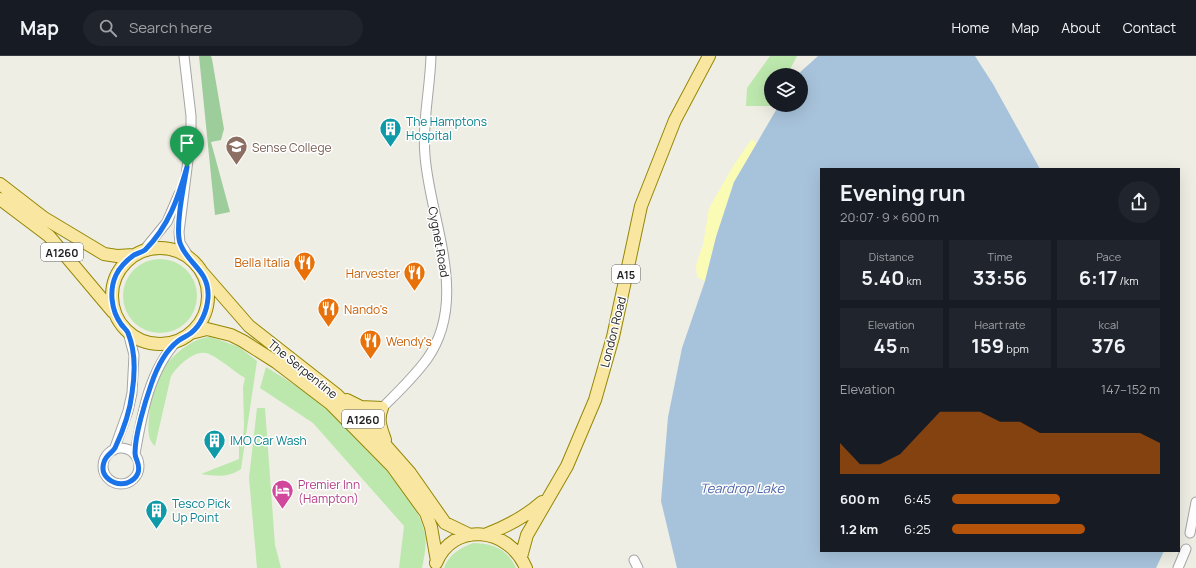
<!DOCTYPE html>
<meta charset="utf-8">
<style>
body{margin:0;font-family:Manrope,sans-serif;background:#20242c;color:#f1f3f6;height:100vh;display:flex;flex-direction:column;font-size:15px;white-space:nowrap}
*{box-sizing:border-box;margin:0}
p{font-size:13px;color:#9ea1a6}
.icon{flex:none;width:22px;height:22px;fill:none;stroke:currentColor;stroke-width:2;stroke-linecap:round;stroke-linejoin:round}
.map{position:relative;flex:1;overflow:hidden}
.sheet{position:absolute;left:820px;top:112px;width:360px;height:384px;display:flex;flex-direction:column;background:#171b24;border-radius:0px;box-shadow:0 4px 16px #0002}
.sheet>*{flex:none}
.fabs{position:absolute;left:764px;top:12px;display:grid;gap:8px}
.fabs a{display:grid;place-items:center;width:44px;height:44px;border-radius:50%;background:#171b24;box-shadow:0 4px 16px #0002;font-size:20px}
.pin{position:absolute;display:grid;place-items:center;width:34px;height:34px;color:#fff;margin:-41px -17px;border-radius:50% 50% 50% 0;rotate:-45deg;box-shadow:0 0 4px #0007}
.pin .icon{rotate:45deg}
.round{display:grid;place-items:center;flex:none;width:42px;height:42px;border-radius:21px;background:#20242c}
.headline{display:flex;align-items:center;justify-content:space-between;height:68px;padding:0 20px}
h1{font-size:22px;font-weight:700;line-height:30px}
.figures{display:grid;grid-template-columns:repeat(3,1fr);gap:6px;height:68px;padding:4px 20px}
.figures div{display:grid;align-content:center;border-radius:0px;background:#20242c;text-align:center}
.figures b{font-size:20px;font-weight:700}
.figures small{font-size:11px;font-weight:400}
.figures p{font-size:11px}
.chart{height:112px;padding:8px 20px}
.chart p{display:flex;justify-content:space-between}
.chart svg{width:100%;height:72px;margin-top:4px;fill:#b45309;opacity:.7}
ul{padding:0 20px;list-style:none;font-size:13px}
li{display:grid;grid-template-columns:64px 48px 1fr;align-items:center;height:30px}
li i{height:10px;border-radius:5px;background:#b45309}
header{display:flex;align-items:center;gap:24px;box-sizing:border-box;height:56px;padding:0 20px;background:#171b24;border-bottom:1px solid #363941}
header strong{font-size:19px}
nav{display:flex;gap:22px;margin-inline-start:auto;font-size:14px}
.search{width:280px;height:36px;background:#20242c;display:flex;align-items:center;gap:10px;box-sizing:border-box;padding:0 14px;border-radius:22px;color:#9ea1a6;font-size:15px}
.map>svg:first-child{display:block}
.grass{fill:#bce8ad}
.forest{fill:#9ecd9c}
.sand{fill:#fafcb6}
.water{fill:#a7c3db}
.lines{fill:none;stroke-linecap:round;stroke-linejoin:round}
.minor-casing{stroke:#a6a6a6;stroke-width:11}
.major-casing{stroke:#948705;stroke-width:14}
.minor{stroke:#fff;stroke-width:9}
.major{stroke:#f9e7a1;stroke-width:12}
.route-casing{stroke:#fff;stroke-width:8}
.route{stroke:#1a73e8;stroke-width:5}
.labels{text-anchor:middle;dominant-baseline:central;stroke-width:3;stroke-linejoin:round;paint-order:stroke}
.shield{fill:#fff;stroke:#626262;stroke-width:1}
.shield-label{font-size:11px;font-weight:bold;fill:#1f1f1f}
.culture-label{font-size:12px;fill:#0d838f;stroke:#fff;text-anchor:start}
.education-label{font-size:12px;fill:#785e54;stroke:#fff;text-anchor:start}
.street-label{font-size:12px;fill:#1f1f1f;stroke:#fff}
.food-label{font-size:12px;fill:#c56008;stroke:#fff;text-anchor:end}
.hotel-label{font-size:12px;fill:#b23c85;stroke:#fff;text-anchor:start}
.water-label{font-size:13px;font-style:italic;fill:#4e67ab;stroke:#fff}
</style>
<header>
<strong>Map</strong>
<div class="search"><svg class="icon" aria-label="search" viewBox="0 0 24 24"><circle cx="10" cy="10" r="6"/><path d="M15 15l6 6"/></svg>Search here</div>
<nav><a>Home</a><a>Map</a><a>About</a><a>Contact</a></nav>
</header>
<div class="map">
<svg width="1196" height="512" viewBox="0 0 1196 512">
<rect width="100%" height="100%" fill="#efeee5"/>
<path class="grass" d="M 770,0 L 797,0 L 787,19 L 771,19 L 771,49 L 778,50 L 746,50 L 747,32 Z
M123 240a37 37 0 1 1 74 0a37 37 0 1 1-74 0Z
M 211,281 L 239,291 L 257,305 L 241,413 C 228,422 216,420 201,418 L 239,403 L 239,387 L 243,382 L 244,368 L 243,331 L 245,322 C 233,315 221,303 209,298 C 195,292 178,310 171,320 L 155,390 C 147,383 148,372 149,362 C 150,350 151,336 155,325 C 163,307 190,281 211,281 Z
M 266,311 C 286,323 306,336 324,350 C 354,373 420,442 425,479 C 427,489 424,502 422,512 L 399,512 L 404,470 L 313,367 L 260,332 Z
M 257,352 L 265,352 L 275,489 L 281,512 L 257,512 L 249,422 Z
M 473,487 C 492,487 508,493 516,512 L 444,512 C 449,498 460,492 473,487 Z"/>
<path class="forest" d="M 199,0 L 211,0 L 212,3 L 224,73 L 221,84 L 211,86 L 230,156 L 215,159 Z"/>
<path class="sand" d="M 752,83 L 757,88 L 734,126 L 716,181 L 705,225 L 697,221 L 696,209 L 703,189 L 709,152 L 735,107 Z"/>
<path class="water" d="M 818,0 L 975,0 L 993,28 L 1040,113 L 821,113 L 821,495 L 1164,495 L 1156,512 L 677,512 L 661,445 L 668,361 L 682,292 L 705,225 L 716,181 L 734,126 L 779,49 L 801,49 L 801,19 L 797,19 Z"/>
<g class="lines">
<defs>
<path id="minor" d="M 184,0 L 191,60 L 191,80 L 179,176 L 180,187 L 189,201
M 144,194 L 167,166 L 179,138
M 382,352 C 398,336 414,321 427,303 C 470,242 430,165 425,100 C 422,66 430,34 431,0
M103 410a18 18 0 1 1 36 0a18 18 0 1 1-36 0Z
M 114,394 L 128,355 L 132,337 L 134,299 L 128,276
M 135,398 C 142,358 149,315 177,285
M 1190,477 L 1196,446
M 634,504 L 638,512
M 1178,512 L 1186,493"/>
<path id="major" d="M 0,128 L 44,162 L 104,198 L 117,200 L 134,199
M 0,143 L 49,180 L 113,256
M112 240a48 48 0 1 1 96 0a48 48 0 1 1-96 0Z
M 201,215 L 249,270 L 337,339 L 365,366 L 410,417 L 445,467 L 470,479
M 191,277 L 207,273 L 231,279 L 243,285 L 276,306 L 331,348 L 392,410 L 426,457 L 431,471 L 437,505
M 347,344 L 361,351 L 382,352 C 377,364 381,372 385,384
M 487,478 C 508,470 525,461 542,446
M 521,501 L 527,479 L 567,410 L 595,344 L 613,281 L 641,150 L 675,64 L 709,0
M 436,507 C 453,465 509,471 526,512"/>
</defs>
<use href="#minor" class="minor-casing"/>
<use href="#major" class="major-casing"/>
<use href="#minor" class="minor"/>
<use href="#major" class="major"/>
</g>
<g class="lines">
<defs>
<path id="route" d="M 187,111 C 184,129 175,171 180,187 C 187,208 210,214 208,242 C 207,255 201,269 191,277 C 187,280 182,282 178,285 C 165,295 156,314 151,329 C 145,346 135,379 135,397 C 135,404 141,408 138,417 C 136,422 132,425 127,427 C 114,430 99,421 104,406 C 106,399 112,397 115,392 C 123,375 130,355 132,337 C 135,318 136,296 128,277 C 127,274 123,271 121,268 C 111,254 109,234 116,219 C 120,211 127,204 134,199 C 138,197 142,196 145,194 C 169,170 178,142 187,111 Z"/>
</defs>
<use href="#route" class="route-casing"/>
<use href="#route" class="route"/>
</g>
<defs>
<symbol id="building-pin" viewBox="-11 -11 22 30"><path d="M0 17L-7.5 6A9.5 9.5 0 1 1 7.5 6Z" fill="#0f9aa8" stroke="#fff"/><path d="M-4-6H4V6H1V3H-1V6H-4ZM-2.5-4.3h1.7v1.8h-1.7ZM.8-4.3h1.7v1.8H.8ZM-2.5-1h1.7V.8h-1.7ZM.8-1h1.7V.8H.8Z" fill="#fff"/></symbol>
<symbol id="university-pin" viewBox="-11 -11 22 30"><path d="M0 17L-7.5 6A9.5 9.5 0 1 1 7.5 6Z" fill="#8d6e63" stroke="#fff"/><path d="M0-5L7-2L0 1L-7-2ZM-4 1L0 2.5L4 1V4Q0 6-4 4Z" fill="#fff"/></symbol>
<symbol id="restaurant-pin" viewBox="-11 -11 22 30"><path d="M0 17L-7.5 6A9.5 9.5 0 1 1 7.5 6Z" fill="#e8710a" stroke="#fff"/><path d="M-5-6h1v4h1v-4h1v4h1v-4h1v5L-1.5 .5V6h-2V.5L-5-1ZM5-6V6H3V1.5H1.5Q1.5-4 5-6Z" fill="#fff"/></symbol>
<symbol id="hotel-pin" viewBox="-11 -11 22 30"><path d="M0 17L-7.5 6A9.5 9.5 0 1 1 7.5 6Z" fill="#d1479c" stroke="#fff"/><path d="M-6-4.5h1.5V1H6V5H4.5V3h-9V5H-6ZM-4 0a1.8 1.8 0 1 1 3.6 0ZM.5 0V-2.5h3Q6-2.5 6 0Z" fill="#fff"/></symbol>
</defs>
<g fill-rule="evenodd">
<use href="#building-pin" x="378" y="60" width="25" height="34"/>
<use href="#university-pin" x="224" y="78" width="25" height="34"/>
<use href="#restaurant-pin" x="292" y="194" width="25" height="34"/>
<use href="#restaurant-pin" x="402" y="204" width="25" height="34"/>
<use href="#restaurant-pin" x="316" y="240" width="25" height="34"/>
<use href="#restaurant-pin" x="358" y="272" width="25" height="34"/>
<use href="#building-pin" x="202" y="372" width="25" height="34"/>
<use href="#hotel-pin" x="270" y="422" width="25" height="34"/>
<use href="#building-pin" x="144" y="442" width="25" height="34"/>
</g>
<g class="labels">
<g class="shield">
<rect x="41" y="187" width="42" height="18" rx="3"/>
<rect x="612" y="209" width="28" height="18" rx="3"/>
<rect x="342" y="354" width="42" height="18" rx="3"/>
</g>
<g class="shield-label">
<text x="62" y="196">A1260</text>
<text x="626" y="218">A15</text>
<text x="363" y="363">A1260</text>
</g>
<g class="culture-label">
<text x="406" y="65">The Hamptons<tspan x="406" dy="14">Hospital</tspan></text>
<text x="230" y="384">IMO Car Wash</text>
<text x="172" y="447">Tesco Pick<tspan x="172" dy="14">Up Point</tspan></text>
</g>
<g class="education-label">
<text x="252" y="91">Sense College</text>
</g>
<g class="street-label">
<text transform="translate(439 186) rotate(80)">Cygnet Road</text>
<text transform="translate(613 276) rotate(-76)">London Road</text>
<text transform="translate(303 313) rotate(39)">The Serpentine</text>
</g>
<g class="food-label">
<text x="290" y="206">Bella Italia</text>
<text x="400" y="217">Harvester</text>
<text x="344" y="253" text-anchor="start">Nando's</text>
<text x="386" y="285" text-anchor="start">Wendy's</text>
</g>
<g class="hotel-label">
<text x="298" y="428">Premier Inn<tspan x="298" dy="14">(Hampton)</tspan></text>
</g>
<g class="water-label">
<text x="742" y="432">Teardrop Lake</text>
</g>
</g>
</svg>
<div class="fabs">
<a><svg class="icon" aria-label="layers" viewBox="0 0 24 24"><path d="M12 4l9 5-9 5-9-5zM3 14l9 5 9-5"/></svg></a>
</div>
<div class="pin" style="left:187px;top:111px;background:#1e9e55"><svg class="icon" aria-label="arrive" viewBox="0 0 24 24"><path d="M6 21V4h12l-3 4 3 4H6"/></svg></div>
<section class="sheet">
<div class="headline"><div><h1>Evening run</h1><p>20:07 · 9 × 600 m</p></div><a class="round"><svg class="icon" aria-label="share" viewBox="0 0 24 24"><path d="M12 15V3M7 8l5-5 5 5M5 13v7h14v-7"/></svg></a></div>
<div class="figures">
<div><p>Distance</p><b>5.40<small> km</small></b></div>
<div><p>Time</p><b>33:56</b></div>
<div><p>Pace</p><b>6:17<small> /km</small></b></div>
</div>
<div class="figures">
<div><p>Elevation</p><b>45<small> m</small></b></div>
<div><p>Heart rate</p><b>159<small> bpm</small></b></div>
<div><p>kcal</p><b>376</b></div>
</div>
<div class="chart"><p><span>Elevation</span>147–152 m</p>
<svg viewBox="0 0 160 44" preserveAspectRatio="none"><path d="M0 44V25L10 38L20 38L30 32L40 19L50 6L60 6L70 6L80 12L90 12L100 19L110 19L120 19L130 19L140 19L150 19L160 25V44z"/></svg>
</div>
<ul>
<li><b>600 m</b>6:45<i style="width:52%"></i></li>
<li><b>1.2 km</b>6:25<i style="width:64%"></i></li>
</ul>
</section>
</div>
